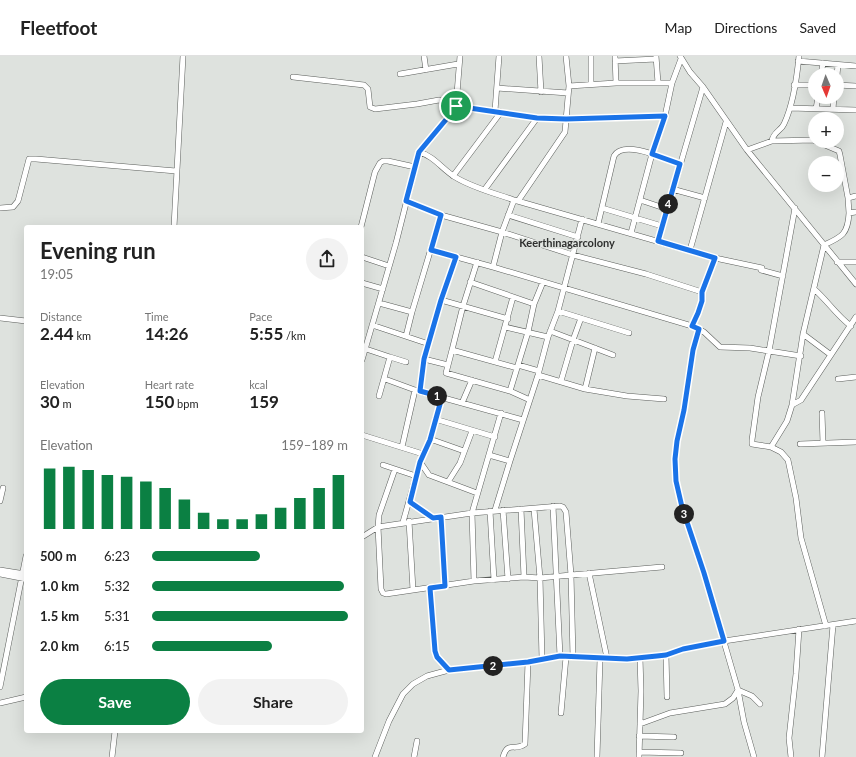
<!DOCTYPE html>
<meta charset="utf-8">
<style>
body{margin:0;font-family:Lato,sans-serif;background:#f2f2f2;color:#222;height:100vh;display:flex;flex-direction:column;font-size:15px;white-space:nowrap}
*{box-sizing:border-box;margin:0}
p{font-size:13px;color:#767676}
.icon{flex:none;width:22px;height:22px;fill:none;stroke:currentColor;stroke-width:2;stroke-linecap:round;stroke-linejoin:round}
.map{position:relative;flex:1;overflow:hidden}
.drawer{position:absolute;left:24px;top:169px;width:340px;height:508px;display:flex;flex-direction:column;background:#fff;border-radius:4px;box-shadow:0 4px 16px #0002}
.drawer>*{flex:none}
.needle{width:26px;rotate:178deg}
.buttons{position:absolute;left:808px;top:12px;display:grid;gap:8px}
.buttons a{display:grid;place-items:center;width:36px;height:36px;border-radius:50%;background:#fff;box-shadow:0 4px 16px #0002;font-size:20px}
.pin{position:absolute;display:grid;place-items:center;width:34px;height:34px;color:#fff;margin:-17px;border:2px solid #fff;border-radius:50%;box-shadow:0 1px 4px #0007}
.km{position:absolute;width:20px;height:20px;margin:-10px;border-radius:50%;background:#222;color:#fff;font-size:11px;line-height:20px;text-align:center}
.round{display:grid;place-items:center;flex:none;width:42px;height:42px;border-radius:21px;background:#f2f2f2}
.headline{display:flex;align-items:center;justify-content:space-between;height:68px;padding:0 16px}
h1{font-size:22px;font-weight:700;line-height:30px}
.metrics{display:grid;grid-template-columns:repeat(3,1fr);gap:6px;height:68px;padding:4px 16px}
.metrics div{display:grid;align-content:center}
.metrics b{font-size:17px;font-weight:700}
.metrics small{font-size:11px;font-weight:400}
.metrics p{font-size:11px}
.chart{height:112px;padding:8px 16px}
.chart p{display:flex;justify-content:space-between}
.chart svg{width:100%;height:72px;margin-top:4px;stroke:#0b8043;stroke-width:6}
.primary-button{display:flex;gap:8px;margin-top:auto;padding:8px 16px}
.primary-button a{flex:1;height:46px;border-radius:24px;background:#0b8043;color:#fff;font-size:16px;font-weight:700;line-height:46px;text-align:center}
.primary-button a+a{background:#f2f2f2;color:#222}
ul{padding:0 16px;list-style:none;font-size:13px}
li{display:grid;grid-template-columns:64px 48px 1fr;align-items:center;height:30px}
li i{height:10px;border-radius:5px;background:#0b8043}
header{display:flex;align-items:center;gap:24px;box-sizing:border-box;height:56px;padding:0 20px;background:#fff;border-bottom:1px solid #e0e0e0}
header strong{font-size:19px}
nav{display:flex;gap:22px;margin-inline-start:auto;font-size:14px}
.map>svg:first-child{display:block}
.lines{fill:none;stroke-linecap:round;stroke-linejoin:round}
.minor-casing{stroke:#5b5e5b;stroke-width:6}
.minor{stroke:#fff;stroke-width:5}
.route-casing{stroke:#fff;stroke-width:8}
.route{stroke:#1a73e8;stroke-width:5}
.labels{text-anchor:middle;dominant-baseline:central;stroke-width:3;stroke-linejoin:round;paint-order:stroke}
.neighbourhood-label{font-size:11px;font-weight:bold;fill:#2f302f;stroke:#dee2de}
</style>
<header>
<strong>Fleetfoot</strong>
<nav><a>Map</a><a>Directions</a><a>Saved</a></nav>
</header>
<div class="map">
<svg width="856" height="701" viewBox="0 0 856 701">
<rect width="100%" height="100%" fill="#dee2de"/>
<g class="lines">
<defs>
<path id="minor" d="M 424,0 L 426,14
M 539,0 L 541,36
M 591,0 L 591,28
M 615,0 L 616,27
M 656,0 L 658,27
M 680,0 L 690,16 L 703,31 L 747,94 L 856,228
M 615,5 L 656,3
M 798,5 L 856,10
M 400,18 L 458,8
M 821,19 L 823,7
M 837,19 L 838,9
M 293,21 L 364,29 L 368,33 L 370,51 L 375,53 L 417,48 L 439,44 L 445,45 L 456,50 L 537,62 L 566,63 L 665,60
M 794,29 L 815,29
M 837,29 L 856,30
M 569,30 L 616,27 L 672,27
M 497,32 L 568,37
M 790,52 L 856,54
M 816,53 L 818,41
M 833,53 L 834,41
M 495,55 L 499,0
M 772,85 C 773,76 781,75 784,68 C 793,49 797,21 799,0
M 747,94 L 772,85 L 813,84 L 839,95 L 840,99 L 848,142 L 849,157
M 419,96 C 434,100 442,113 455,121 C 473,132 494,137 514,144 L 715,202 L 702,236 L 702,245 L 698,257 L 692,270
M 453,120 L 501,56
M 485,133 L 537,62
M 672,133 L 705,142
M 848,142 L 856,140
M 640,144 L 667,153
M 406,145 L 441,159 L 502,176 L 573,199 L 646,218 L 702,236
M 518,145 L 565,76 L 569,30 L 566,0
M 0,152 L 13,151 L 18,145 L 29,103 L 36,103 L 176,115
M 602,152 L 662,170
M 795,152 L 769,295 L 758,341 L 752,384 L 752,388 L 771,391 L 781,396 L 788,404 L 796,442 L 801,482 L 826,570
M 508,159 L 578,181
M 598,168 L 614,100 C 624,83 665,103 680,108
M 174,171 L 183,0
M 361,171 L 375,116 L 380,107 L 383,105 L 388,105 L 415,111
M 631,177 L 652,98 L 665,60 L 672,27 L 681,3
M 658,185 L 703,31
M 431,194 L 493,211 L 692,270 L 704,276 L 720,291 L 750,292 L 801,300
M 690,194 L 726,66
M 362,201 L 389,210
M 715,202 L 762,212
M 837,206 L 856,206
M 493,211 L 502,176 L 514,144
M 761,214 L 783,220
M 470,226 L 534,248
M 362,227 L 383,233
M 814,233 C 827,244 837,260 851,270
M 441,244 L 508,263
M 379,247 L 412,256
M 558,255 L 629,277
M 0,262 L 26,265
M 372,269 L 429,288
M 505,271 L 548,281
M 699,273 L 693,294 L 684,354 L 677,385 L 675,403 L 676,425 L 682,451 L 704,517 L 738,634 L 744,666 L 754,701
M 550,275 L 613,299
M 803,278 L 831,299
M 406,280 L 412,256 L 441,159
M 363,292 L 390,301 L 379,340
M 452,294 L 463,250 L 477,206
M 390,301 L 406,306
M 362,304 L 396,187 L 419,96 L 449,60 L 456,50 L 460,0
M 495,306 L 513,241
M 448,309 L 424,303 L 441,244 L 456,201
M 518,309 L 539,315
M 517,312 L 452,294 L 446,317 L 510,335 L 530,344
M 538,319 L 585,333 L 627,340 L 664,343
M 385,323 L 415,334 L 523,364
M 838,323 L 856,321
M 561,325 L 573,284 L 581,262
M 585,333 L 595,292
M 420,335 L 424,303
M 510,335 L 528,276 L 534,248 L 543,226
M 462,347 L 472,324
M 792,349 L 803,278 L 824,189 C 842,181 848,178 849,157 L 856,156
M 822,357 L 823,387
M 435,363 L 495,381
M 362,379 L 423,398
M 430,383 L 464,395
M 800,388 L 856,386
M 402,391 L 415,334
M 771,391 L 787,365 L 792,349 L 801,344 L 856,261
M 489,399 L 510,405
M 420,406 L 429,419 L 477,437
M 383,409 L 416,420
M 448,426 L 460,407 L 472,375
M 0,445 L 3,432
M 410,446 L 433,462
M 553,450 L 560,600
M 521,453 L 524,521
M 534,453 L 540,522 L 542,603
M 495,454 L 510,405 L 538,319 L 548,281 L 558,255 L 582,163
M 503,454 L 508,523
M 490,455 L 494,524
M 441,461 L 445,530
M 409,465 L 413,534
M 403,466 L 420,406 L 430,383 L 442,341
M 362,481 L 378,471 L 379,459 L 395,413
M 0,514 L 25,518
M 589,517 L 607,602
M 0,518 L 26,523
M 474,525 L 472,457 L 501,357
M 430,532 L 435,595 L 437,601 L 449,614
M 666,599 L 667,641
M 573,601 L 571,519 L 566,456 L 563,451 L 560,450 L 472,457 L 378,471 L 381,533 L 383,537 L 386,538 L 474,525 L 524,521 L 540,522 L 571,519 L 662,511
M 0,631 L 26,500
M 0,647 L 26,641
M 561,657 L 566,601
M 640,668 L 670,657 L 725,648 L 733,642 L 738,634 L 752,640 L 760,648
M 639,680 L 674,681
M 639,696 L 681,697
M 112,701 L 115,675
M 375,701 L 389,665 L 403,638 L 413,628 L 427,620 L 449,614 L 528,606 L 560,600 L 627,603 L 657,600 L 666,599 L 683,593 L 724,585 L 856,565
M 414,701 L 417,685
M 503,701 C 508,684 515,696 525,688 L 528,606
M 597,701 L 600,603
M 639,701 L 641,635 L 640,602
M 791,701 L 789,682 L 796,618 L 799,573
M 822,701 L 833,569"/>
</defs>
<use href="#minor" class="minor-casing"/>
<use href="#minor" class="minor"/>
</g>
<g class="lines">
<defs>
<path id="route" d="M 456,50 L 537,62 L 566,63 L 665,60 L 652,98 L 680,108 L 658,185 L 715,202 L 702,236 L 702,245 L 698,257 L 692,270 L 699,273 L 693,294 L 684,354 L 677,385 L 675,403 L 676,425 L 682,451 L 704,517 L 724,585 L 683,593 L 666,599 L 657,600 L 627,603 L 560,600 L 528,606 L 449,614 L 437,601 L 435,595 L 430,532 L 445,530 L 441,461 L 433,462 L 410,446 L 420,406 L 430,384 L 442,341 L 420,335 L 424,303 L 441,244 L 456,201 L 431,194 L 441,159 L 406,145 L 419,96 L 449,60 Z"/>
</defs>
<use href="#route" class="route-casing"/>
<use href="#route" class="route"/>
</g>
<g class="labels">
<g class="neighbourhood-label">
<text x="567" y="186">Keerthinagarcolony</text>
</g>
</g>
</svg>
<div class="buttons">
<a><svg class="needle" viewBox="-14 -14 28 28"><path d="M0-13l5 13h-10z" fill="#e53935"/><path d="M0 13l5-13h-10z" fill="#767676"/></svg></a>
<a>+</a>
<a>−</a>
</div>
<div class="pin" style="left:456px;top:50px;background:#1e9e55"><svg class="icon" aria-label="arrive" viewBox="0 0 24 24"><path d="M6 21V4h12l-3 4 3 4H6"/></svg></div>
<b class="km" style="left:437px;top:340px">1</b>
<b class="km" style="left:493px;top:610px">2</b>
<b class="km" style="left:684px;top:458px">3</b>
<b class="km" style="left:668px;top:148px">4</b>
<section class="drawer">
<div class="headline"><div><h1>Evening run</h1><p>19:05</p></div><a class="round"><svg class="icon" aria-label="share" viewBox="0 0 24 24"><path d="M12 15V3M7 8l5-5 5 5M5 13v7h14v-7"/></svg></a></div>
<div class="metrics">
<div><p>Distance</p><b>2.44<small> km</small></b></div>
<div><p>Time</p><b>14:26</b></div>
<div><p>Pace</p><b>5:55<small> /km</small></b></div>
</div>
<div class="metrics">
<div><p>Elevation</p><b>30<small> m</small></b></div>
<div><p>Heart rate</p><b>150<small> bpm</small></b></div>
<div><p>kcal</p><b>159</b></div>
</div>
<div class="chart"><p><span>Elevation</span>159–189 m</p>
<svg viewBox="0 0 160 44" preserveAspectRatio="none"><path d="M5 44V7M15 44V6M25 44V8M35 44V11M45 44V12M55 44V15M65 44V19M75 44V26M85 44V34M95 44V38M105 44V38M115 44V35M125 44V31M135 44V25M145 44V19M155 44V11"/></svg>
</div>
<ul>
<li><b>500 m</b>6:23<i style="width:55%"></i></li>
<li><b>1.0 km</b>5:32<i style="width:98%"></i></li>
<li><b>1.5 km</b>5:31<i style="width:100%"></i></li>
<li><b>2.0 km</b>6:15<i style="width:61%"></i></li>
</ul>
<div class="primary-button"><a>Save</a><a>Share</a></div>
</section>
</div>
